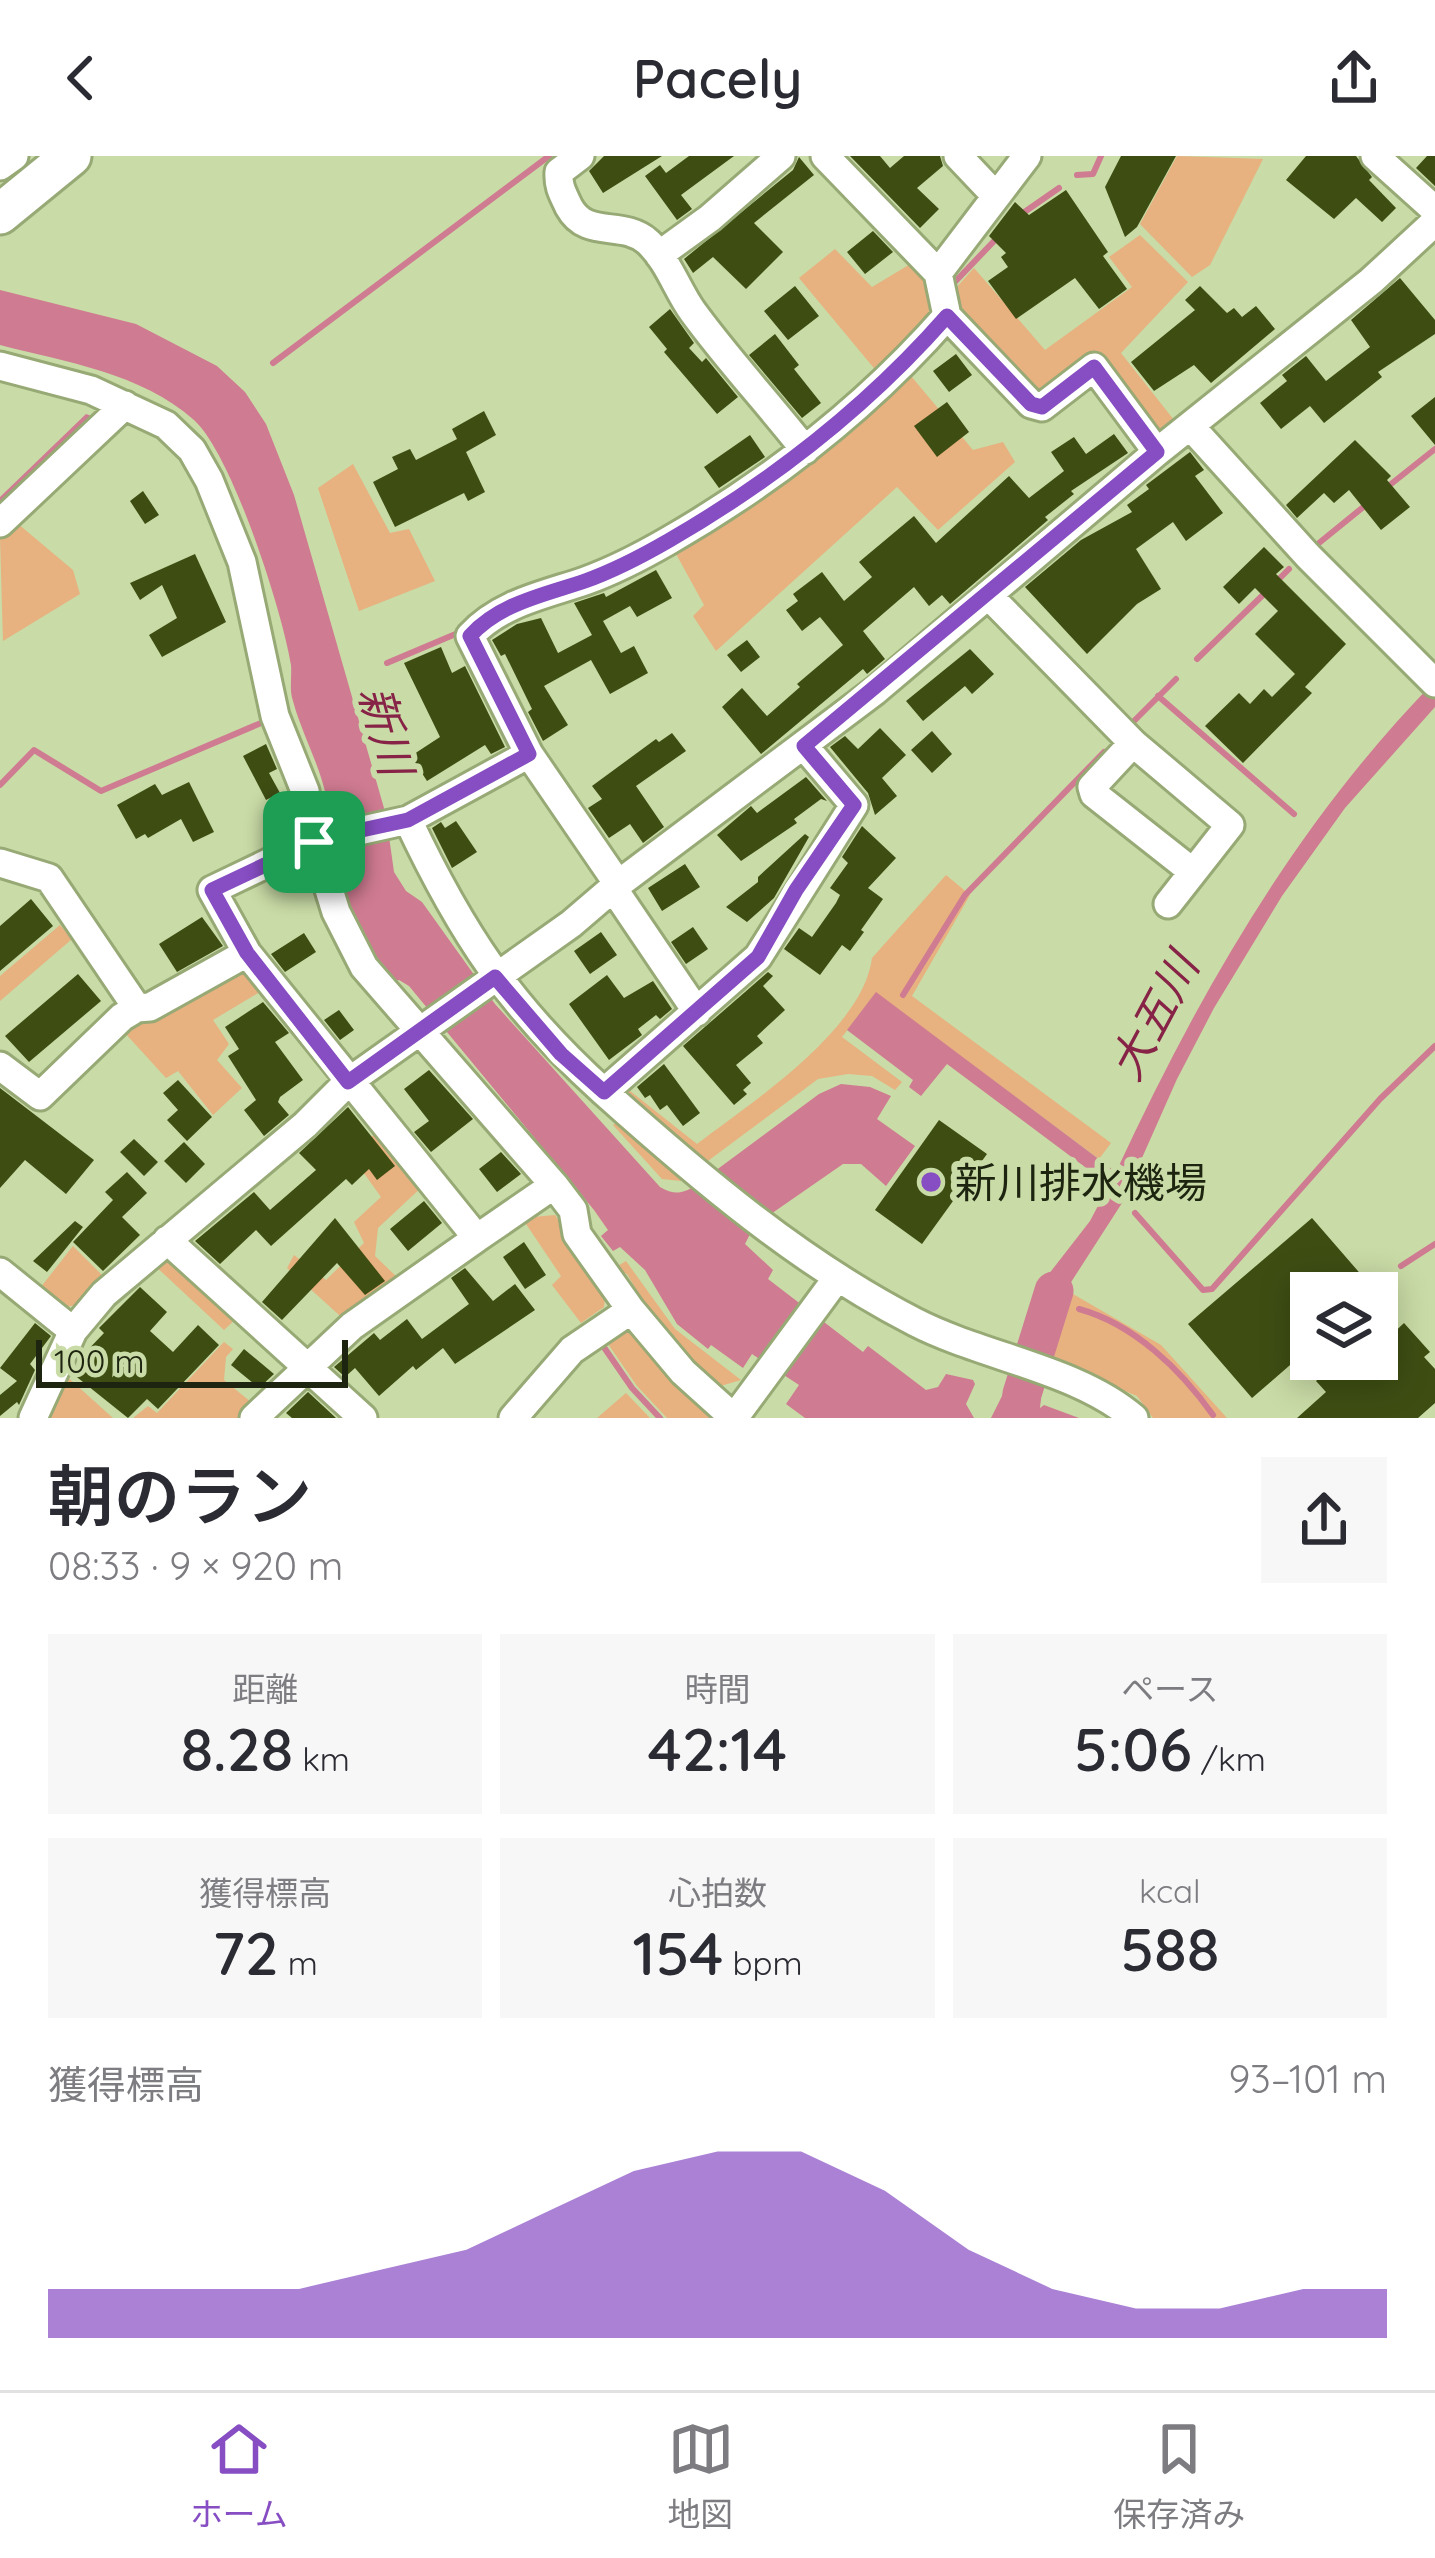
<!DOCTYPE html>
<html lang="ja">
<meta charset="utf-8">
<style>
body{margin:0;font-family:Quicksand,"Noto Sans JP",sans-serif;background:#f7f7f7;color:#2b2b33;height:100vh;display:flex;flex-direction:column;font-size:45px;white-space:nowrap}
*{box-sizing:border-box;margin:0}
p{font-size:39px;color:#7c7c81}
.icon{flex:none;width:66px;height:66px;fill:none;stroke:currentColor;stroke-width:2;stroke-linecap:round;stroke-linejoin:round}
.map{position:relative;height:1262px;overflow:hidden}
.side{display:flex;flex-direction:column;background:#fff;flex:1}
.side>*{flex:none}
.buttons{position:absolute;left:1290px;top:1116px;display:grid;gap:24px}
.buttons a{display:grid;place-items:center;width:108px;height:108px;border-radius:0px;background:#fff;box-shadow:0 6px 30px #0003;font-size:60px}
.scale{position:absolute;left:36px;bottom:30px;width:312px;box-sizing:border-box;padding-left:12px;border:6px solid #1d240f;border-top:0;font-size:33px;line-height:42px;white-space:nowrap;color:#1d240f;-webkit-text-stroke:9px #c9dba6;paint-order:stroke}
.pin{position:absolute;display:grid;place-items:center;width:102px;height:102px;color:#fff;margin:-51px;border-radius:24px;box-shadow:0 6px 18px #0006}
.round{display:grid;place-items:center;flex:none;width:126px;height:126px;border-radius:0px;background:#f7f7f7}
.summary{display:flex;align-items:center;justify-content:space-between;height:204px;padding:0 48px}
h1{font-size:66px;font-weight:600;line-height:90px}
.stats{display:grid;grid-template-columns:repeat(3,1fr);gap:18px;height:204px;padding:12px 48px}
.stats div{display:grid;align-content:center;border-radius:0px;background:#f7f7f7;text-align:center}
.stats b{font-size:60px;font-weight:600}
.stats small{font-size:33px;font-weight:400}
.stats p{font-size:33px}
.chart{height:336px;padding:24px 48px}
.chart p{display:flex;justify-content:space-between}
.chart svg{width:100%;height:216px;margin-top:12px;fill:#874dc3;opacity:.7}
header{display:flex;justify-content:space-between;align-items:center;height:156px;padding:0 48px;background:#fff;font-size:54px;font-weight:600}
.tab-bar{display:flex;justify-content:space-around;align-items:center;height:168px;border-top:3px solid #e1e1e2;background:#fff;font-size:33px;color:#7c7c81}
.tab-bar a{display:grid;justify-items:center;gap:6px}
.tab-bar .current{color:#874dc3}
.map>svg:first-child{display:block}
.green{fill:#e7b180}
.water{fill:#cf7b91}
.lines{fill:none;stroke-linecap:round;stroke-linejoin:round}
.stream{stroke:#cf7b91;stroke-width:6}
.river{stroke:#cf7b91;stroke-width:39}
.building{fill:#3e4e13}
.minor-casing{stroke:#97a975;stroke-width:33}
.highway-casing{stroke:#97a975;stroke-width:45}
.minor{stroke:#fff;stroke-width:27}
.highway{stroke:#fff;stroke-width:39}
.route-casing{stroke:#fff;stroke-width:24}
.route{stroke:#874dc3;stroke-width:15}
.poi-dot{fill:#874dc3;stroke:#c9dba6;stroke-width:4.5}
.labels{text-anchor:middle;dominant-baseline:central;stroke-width:12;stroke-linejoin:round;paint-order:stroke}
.poi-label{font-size:42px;fill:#1d240f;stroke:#c9dba6;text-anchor:start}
.water-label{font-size:45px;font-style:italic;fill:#862346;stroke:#c9dba6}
</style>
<header><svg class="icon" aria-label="back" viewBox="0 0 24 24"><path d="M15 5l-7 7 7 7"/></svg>Pacely<svg class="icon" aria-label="share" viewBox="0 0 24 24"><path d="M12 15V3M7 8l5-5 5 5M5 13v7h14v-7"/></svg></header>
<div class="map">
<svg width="1435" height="1262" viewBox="0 0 1435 1262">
<rect width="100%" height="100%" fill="#c9dba6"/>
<path class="green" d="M 1177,0 L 1263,3 L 1210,109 L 1192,121 L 1140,68 Z
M 1140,79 L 1188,126 L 1121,197 L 1174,264 L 1154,279 L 1094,202 L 1038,246 L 958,155 L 956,132 L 974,112 L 1045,194 L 1132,131 L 1109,101 Z
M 835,93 L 872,131 L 912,107 L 932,131 L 927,168 L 878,217 L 799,122 Z
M 911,220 L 973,294 L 1003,286 L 1015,306 L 938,374 L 897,331 L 716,495 L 693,460 L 704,449 L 675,396 L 838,288 Z
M 353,308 L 390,377 L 409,373 L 435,425 L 359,455 L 318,332 Z
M 17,367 L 73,414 L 80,438 L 3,485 L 0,382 Z
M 946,719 L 970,739 L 912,840 L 1111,987 L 1099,1003 L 876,837 L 842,881 L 902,926 L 895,934 L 872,920 L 848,918 L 818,923 L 681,1025 L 662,1023 L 613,969 L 630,956 L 620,927 L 697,988 C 751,947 863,874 872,802 Z
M 60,769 L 72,783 L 0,845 L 0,820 Z
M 247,805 L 265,833 L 213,864 L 229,888 L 217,904 L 242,932 L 213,959 L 178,915 L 166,922 L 124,876 Z
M 380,973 L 425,1028 L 378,1072 L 375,1100 L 401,1125 L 348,1167 L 287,1112 L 294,1099 L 326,1124 L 364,1087 L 354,1066 L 381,1041 L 351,999 Z
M 555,1059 L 606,1133 L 604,1151 L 581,1167 L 552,1129 L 561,1120 L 522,1062 Z
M 73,1090 L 107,1124 L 81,1148 L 61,1152 L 37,1136 Z
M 167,1093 L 240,1159 L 224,1174 L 152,1107 Z
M 626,1105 L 675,1173 L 741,1224 L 717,1231 L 666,1184 L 627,1118 L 613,1113 Z
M 1066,1134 L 1161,1189 L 1227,1262 L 1153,1262 L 1137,1240 L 1052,1205 Z
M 631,1172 L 662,1214 L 715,1262 L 667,1262 L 637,1230 L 606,1185 Z
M 224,1186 L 233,1193 L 226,1201 L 224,1224 L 258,1252 L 247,1262 L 133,1262 L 148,1250 L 157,1257 Z
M 64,1218 L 113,1262 L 45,1262 Z
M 626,1237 L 650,1262 L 597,1262 Z"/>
<path class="water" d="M 0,134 L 136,168 L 217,210 L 245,236 L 266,268 L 294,339 L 386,659 L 394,716 L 406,735 L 422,746 L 495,848 L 660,1031 C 674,1039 682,1038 695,1030 L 753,1072 L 745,1088 L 773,1114 L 768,1123 L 863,1196 L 868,1190 L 926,1234 L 938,1231 L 946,1218 L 973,1224 L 975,1228 L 966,1248 L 974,1262 L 805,1262 L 786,1248 L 799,1229 L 752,1198 L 743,1212 L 711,1189 L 708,1193 L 677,1168 L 645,1114 L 620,1091 L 613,1095 L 601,1080 L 608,1074 L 594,1054 L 409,830 L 399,824 L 392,826 C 340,760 343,717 326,640 C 319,607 302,578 293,545 C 289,534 292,521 291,509 C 283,457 232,298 194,264 C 141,217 66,206 0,189 Z
M 86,258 L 94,261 L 0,351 L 0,341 Z
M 1435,525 L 1435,551 L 1345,652 L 1282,740 L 1214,852 L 1177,923 L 1122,1047 L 1066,1134 L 1053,1186 L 1029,1178 L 1045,1123 L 1090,1065 L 1109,1029 L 947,908 L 921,940 L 909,931 L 913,924 L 847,874 L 876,836 L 1116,1016 C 1199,837 1296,667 1435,525 Z
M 841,928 L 870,931 L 891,940 L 877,963 L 915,990 L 886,1030 L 861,1008 L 843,1008 L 768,1060 L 711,1018 L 819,938 Z
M 1013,1234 L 1034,1243 L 1032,1258 L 1044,1249 L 1079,1262 L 991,1262 L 1004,1236 Z"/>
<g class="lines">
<path class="stream" d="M 1077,19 L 1093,18 L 1101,0
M 1023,57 L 1059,32
M 951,130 L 996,83
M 273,207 L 549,0
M 828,291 L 850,273
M 1386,332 L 1435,293
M 1319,387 L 1367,348
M 1275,427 L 1289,413
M 1197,503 L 1265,437
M 387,507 L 458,477
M 1158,540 L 1294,658
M 1132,567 L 1176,523
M 0,629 L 34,594 L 101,635 L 261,567
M 903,839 L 965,739 L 1104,596
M 1135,1057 L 1203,1134 L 1212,1133 L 1380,943 L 1435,890
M 1401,1110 L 1435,1088
M 1079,1153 C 1134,1168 1181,1214 1213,1259
M 601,1187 L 632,1232 L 660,1262"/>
<path class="river" d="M 1019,1262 L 1022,1238 L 1054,1135"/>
</g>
<path class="building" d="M 604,0 L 662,0 L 603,37 L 589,15 Z
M 689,0 L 734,0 L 681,39 L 692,53 L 677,64 L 645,20 L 660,9 L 666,17 Z
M 850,0 L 880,0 L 890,12 L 904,0 L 940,0 L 943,10 L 917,32 L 939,53 L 920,72 Z
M 1121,0 L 1176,0 L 1137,71 L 1125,81 L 1105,31 Z
M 1306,0 L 1356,0 L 1372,21 L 1369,24 L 1396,52 L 1382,66 L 1356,42 L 1334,63 L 1286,24 Z
M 1427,0 L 1435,0 L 1435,30 L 1416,12 Z
M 799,1 L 814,19 L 754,67 L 783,96 L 746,133 L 713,101 L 693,117 L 684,103 L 793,14 Z
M 1066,34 L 1108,96 L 1103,100 L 1127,133 L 1099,153 L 1075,122 L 1016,163 L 988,125 L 1008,111 L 1001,101 L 1006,97 L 989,80 L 1015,46 L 1029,59 Z
M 873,75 L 893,96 L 865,118 L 847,96 Z
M 1400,122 L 1435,164 L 1435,178 L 1378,216 L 1382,221 L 1324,267 L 1310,250 L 1281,273 L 1260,247 L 1287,225 L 1282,219 L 1306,200 L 1326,225 L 1370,191 L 1351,164 Z
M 795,130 L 819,160 L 788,184 L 764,155 Z
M 1200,130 L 1227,157 L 1234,152 L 1242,161 L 1256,150 L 1275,173 L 1211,227 L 1194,209 L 1154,235 L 1131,206 L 1195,154 L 1185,144 Z
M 670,153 L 694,187 L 689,192 L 702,206 L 706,202 L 738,241 L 717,258 L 664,196 L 667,193 L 649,171 Z
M 775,178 L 799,209 L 794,213 L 821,247 L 802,262 L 749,199 Z
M 956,198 L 972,219 L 949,236 L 933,215 Z
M 1435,241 L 1435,289 L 1411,260 Z
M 947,246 L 969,276 L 937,301 L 914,270 Z
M 484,255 L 496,279 L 466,296 L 485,336 L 468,345 L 464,337 L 395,371 L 373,326 L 398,313 L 392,301 L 410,293 L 416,304 L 457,283 L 452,273 Z
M 1114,278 L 1128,297 L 1071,335 L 1074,338 L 1045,361 L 1048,364 L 950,448 L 942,439 L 929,450 L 914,431 L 863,475 L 885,503 L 867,518 L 863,513 L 761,598 L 722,551 L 742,532 L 767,560 L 800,531 L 797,528 L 843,489 L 820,461 L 802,475 L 786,454 L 798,445 L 793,438 L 822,416 L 844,445 L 872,421 L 859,406 L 914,360 L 936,387 L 1009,320 L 1029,342 L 1064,315 L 1051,296 L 1074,281 L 1086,298 Z
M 750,279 L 765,301 L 719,332 L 704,311 Z
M 1355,284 L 1391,320 L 1387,324 L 1410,351 L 1381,374 L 1349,334 L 1334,347 L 1324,337 L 1297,362 L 1286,349 Z
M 1190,296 L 1204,314 L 1195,320 L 1223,357 L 1186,385 L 1173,366 L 1136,393 L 1161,433 L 1137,448 L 1087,498 L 1025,431 L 1081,384 L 1132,356 L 1127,349 L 1149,333 L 1146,329 Z
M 143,335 L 159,359 L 145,368 L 130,345 Z
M 1264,391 L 1284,411 L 1276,418 L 1346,488 L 1305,531 L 1312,537 L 1243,607 L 1205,570 L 1239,537 L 1250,548 L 1264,533 L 1272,541 L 1295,518 L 1255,478 L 1278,455 L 1255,432 L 1239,448 L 1223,431 Z
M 195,398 L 226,466 L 162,501 L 149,479 L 177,462 L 162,429 L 140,444 L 130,427 Z
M 656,414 L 672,442 L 637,461 L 630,450 L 603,465 L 621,497 L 634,490 L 648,517 L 610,538 L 591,504 L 544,530 L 568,569 L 543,585 L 528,556 L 532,553 L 505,498 L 501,500 L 492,484 L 517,468 L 541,462 L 558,497 L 592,479 L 574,447 L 604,437 L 606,441 Z
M 747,484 L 760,501 L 741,516 L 727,499 Z
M 441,491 L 452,517 L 465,510 L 505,591 L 491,598 L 485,589 L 427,625 L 411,600 L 440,581 L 404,507 Z
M 970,493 L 994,518 L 972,538 L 965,530 L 923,565 L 906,545 Z
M 880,572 L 906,599 L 882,622 L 897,640 L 875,659 L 868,637 L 830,591 L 845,580 L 858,593 Z
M 932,575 L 952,598 L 932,617 L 911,594 Z
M 672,577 L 686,595 L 636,630 L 664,671 L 643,687 L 630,668 L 609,682 L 588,652 L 602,643 L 592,630 L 656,583 L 659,586 Z
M 266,588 L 277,613 L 269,617 L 280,637 L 266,644 L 243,600 Z
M 806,621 L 827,645 L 821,643 L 794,663 L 797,667 L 741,705 L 717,679 L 751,650 L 757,657 Z
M 189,626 L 214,676 L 193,686 L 181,663 L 148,682 L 145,678 L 136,683 L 117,649 L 155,628 L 162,639 Z
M 456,665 L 477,696 L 452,712 L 432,672 L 441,666 L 445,672 Z
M 862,670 L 896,702 L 868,732 L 883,743 L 861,774 L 864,776 L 850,795 L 842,789 L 820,819 L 784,793 L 799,772 L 812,781 L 836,747 L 840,739 L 830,732 L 848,707 L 842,701 Z
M 805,678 L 809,681 L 774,742 L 747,766 L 726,751 L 758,726 L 758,721 Z
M 685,708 L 700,731 L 662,755 L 648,732 Z
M 31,743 L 53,770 L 0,815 L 0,770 Z
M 202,761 L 223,790 L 177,816 L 159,788 Z
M 693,771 L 708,793 L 686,808 L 671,786 Z
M 601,776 L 617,799 L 590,818 L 574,795 Z
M 304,777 L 316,796 L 285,816 L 271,798 Z
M 768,816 L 773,820 L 763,830 L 785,854 L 757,880 L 763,887 L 736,909 L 751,927 L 743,934 L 747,938 L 734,949 L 683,890 Z
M 78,818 L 101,845 L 29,906 L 5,880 Z
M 607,819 L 624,842 L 653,825 L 672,853 L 660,863 L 656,859 L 638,873 L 642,879 L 609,904 L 569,848 Z
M 263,846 L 289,877 L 275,886 L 303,924 L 280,941 L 278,946 L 289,959 L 264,980 L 244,954 L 256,944 L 228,900 L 239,893 L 225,871 Z
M 339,854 L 354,874 L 340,884 L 324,864 Z
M 664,908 L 700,957 L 683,970 L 667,949 L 660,954 L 650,939 L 645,942 L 637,931 Z
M 429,914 L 473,963 L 431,996 L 414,976 L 429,965 L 404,933 Z
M 178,924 L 212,961 L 187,985 L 167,964 L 178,954 L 163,937 Z
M 0,932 L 94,1004 L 66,1038 L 25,1004 L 0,1032 Z
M 348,951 L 395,1010 L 377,1024 L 369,1013 L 352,1029 L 346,1023 L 271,1090 L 256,1074 L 220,1108 L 195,1085 L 254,1036 L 270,1054 L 316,1014 L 299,997 Z
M 939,964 L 987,998 L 922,1088 L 875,1054 Z
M 134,983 L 158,1006 L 144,1020 L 120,996 Z
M 184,986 L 205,1008 L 186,1027 L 164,1005 Z
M 501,996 L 521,1018 L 497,1036 L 479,1013 Z
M 127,1016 L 147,1037 L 122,1061 L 140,1079 L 103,1115 L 73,1086 L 113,1044 L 105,1036 Z
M 424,1045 L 442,1067 L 408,1095 L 390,1073 Z
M 335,1062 L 385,1125 L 365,1139 L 337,1107 L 282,1164 L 262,1146 Z
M 1312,1062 L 1377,1137 L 1311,1137 L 1311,1219 L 1297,1203 L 1252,1242 L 1188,1168 Z
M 75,1065 L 83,1071 L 47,1116 L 33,1105 Z
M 524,1086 L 546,1119 L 525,1133 L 503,1101 Z
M 465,1112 L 493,1145 L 515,1128 L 535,1154 L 455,1208 L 443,1192 L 416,1214 L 413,1210 L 379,1240 L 355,1212 L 345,1221 L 334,1211 L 374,1177 L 380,1184 L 407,1163 L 422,1183 L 469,1148 L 451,1122 Z
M 140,1131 L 167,1156 L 150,1175 L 173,1196 L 198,1169 L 219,1189 L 158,1253 L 147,1243 L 128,1262 L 73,1218 L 81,1201 L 104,1177 L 99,1172 Z
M 35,1167 L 51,1180 L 30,1208 L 35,1214 L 19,1249 L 17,1246 L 0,1260 L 0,1239 L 17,1225 L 0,1212 Z
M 1404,1167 L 1430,1196 L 1424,1201 L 1435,1213 L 1435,1247 L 1418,1262 L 1297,1262 L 1326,1236 L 1316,1225 L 1341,1203 L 1377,1203 L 1377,1174 L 1386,1184 Z
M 244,1193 L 274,1218 L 259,1232 L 231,1209 Z
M 308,1236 L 336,1262 L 292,1262 L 286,1257 Z"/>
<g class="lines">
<defs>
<path id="minor" d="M 580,0 L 559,16 C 558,31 563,38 569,51 C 587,84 622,63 648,86 C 669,106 677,134 693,156 C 728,204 769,248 805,294
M 825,0 L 938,117
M 958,0 L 994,38
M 1027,0 L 938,117 L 947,160 L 1031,248 L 1042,251 L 1094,211 L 1157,296
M 1375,0 L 1435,54
M 0,10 L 14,0
M 659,99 L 710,62 L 781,0
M 0,210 L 91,234 L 166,269 L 192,294 L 209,324 L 242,406 L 275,560 L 305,635 L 314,685 L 336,756 L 364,811 L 554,1029 L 573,1054 L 577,1078 L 631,1154 L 683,1216 L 734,1262
M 1191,271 L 1308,400 L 1435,527
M 0,367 L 125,249
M 988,439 L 1133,587 L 1230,669 L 1168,748
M 1133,587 L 1092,631 L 1094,638 L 1193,716
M 804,590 L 854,649 L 758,801 L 604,936 C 700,1022 800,1107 915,1166 C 983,1201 1077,1213 1134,1262
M 408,664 C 461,777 510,851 604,936
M 0,707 L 49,722 L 137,852
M 618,728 L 529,598 L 470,480 C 500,447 544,439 585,425 C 613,415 642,400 668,385 C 772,325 868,250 947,160
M 613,732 L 697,856
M 0,910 L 40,940 L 122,861 L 137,852 L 150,851 L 247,797
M 477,1082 L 554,1029
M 167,1084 L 363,1262
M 0,1116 L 73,1175
M 33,1262 L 73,1175 L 104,1138 L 305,969 L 348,926 L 571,768 L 613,732 L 875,535 L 1157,296 L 1371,125 L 1435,66
M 254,1262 L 352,1170 L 477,1082 L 247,797 L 212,734 L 314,685 L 408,664 L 529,598
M 513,1262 L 572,1194 L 631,1154
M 734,1262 L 837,1122"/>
<path id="highway" d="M 0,58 L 71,0"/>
</defs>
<use href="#minor" class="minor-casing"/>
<use href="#highway" class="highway-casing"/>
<use href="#minor" class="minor"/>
<use href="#highway" class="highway"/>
</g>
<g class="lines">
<defs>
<path id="route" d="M 947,160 L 1031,248 L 1042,251 L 1094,211 L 1157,296 L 804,590 L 854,649 L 796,734 L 758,801 L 604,936 L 561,898 L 495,821 L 348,926 L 247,797 L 212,734 L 320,683 L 408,664 L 529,598 L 470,480 C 500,447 544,439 585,425 C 613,415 642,400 668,385 C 772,325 868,250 947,160 Z"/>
</defs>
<use href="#route" class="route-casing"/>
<use href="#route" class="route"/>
</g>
<circle class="poi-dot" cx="931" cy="1026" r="12"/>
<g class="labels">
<g class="poi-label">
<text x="955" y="1026">新川排水機場</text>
</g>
<g class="water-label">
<text transform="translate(387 574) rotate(75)">新川</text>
<text transform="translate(1153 860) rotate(-62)">大五川</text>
</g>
</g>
</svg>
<div class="buttons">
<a><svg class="icon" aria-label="layers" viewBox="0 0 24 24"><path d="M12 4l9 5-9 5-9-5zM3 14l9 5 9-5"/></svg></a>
</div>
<div class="scale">100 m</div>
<div class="pin" style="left:314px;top:686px;background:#1e9e55"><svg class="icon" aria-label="arrive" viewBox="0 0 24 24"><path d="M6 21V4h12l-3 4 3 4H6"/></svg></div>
</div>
<section class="side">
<div class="summary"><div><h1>朝のラン</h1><p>08:33 · 9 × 920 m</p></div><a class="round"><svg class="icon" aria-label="share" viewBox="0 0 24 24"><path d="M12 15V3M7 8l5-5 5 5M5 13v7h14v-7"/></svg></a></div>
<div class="stats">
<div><p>距離</p><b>8.28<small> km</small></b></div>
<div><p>時間</p><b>42:14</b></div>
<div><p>ペース</p><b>5:06<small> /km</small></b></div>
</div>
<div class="stats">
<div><p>獲得標高</p><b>72<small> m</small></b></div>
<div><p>心拍数</p><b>154<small> bpm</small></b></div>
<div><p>kcal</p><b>588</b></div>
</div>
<div class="chart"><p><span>獲得標高</span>93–101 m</p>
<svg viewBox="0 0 160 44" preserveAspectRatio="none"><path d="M0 44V34L10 34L20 34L30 34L40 30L50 26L60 18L70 10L80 6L90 6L100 14L110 26L120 34L130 38L140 38L150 34L160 34V44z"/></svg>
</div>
</section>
<nav class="tab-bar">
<a class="current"><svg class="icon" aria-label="home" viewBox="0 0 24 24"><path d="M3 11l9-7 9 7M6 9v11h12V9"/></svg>ホーム</a>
<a><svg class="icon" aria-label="map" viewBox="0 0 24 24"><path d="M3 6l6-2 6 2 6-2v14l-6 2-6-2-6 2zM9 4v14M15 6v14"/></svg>地図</a>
<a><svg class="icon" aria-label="saved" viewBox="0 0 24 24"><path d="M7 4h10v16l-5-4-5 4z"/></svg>保存済み</a>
</nav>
